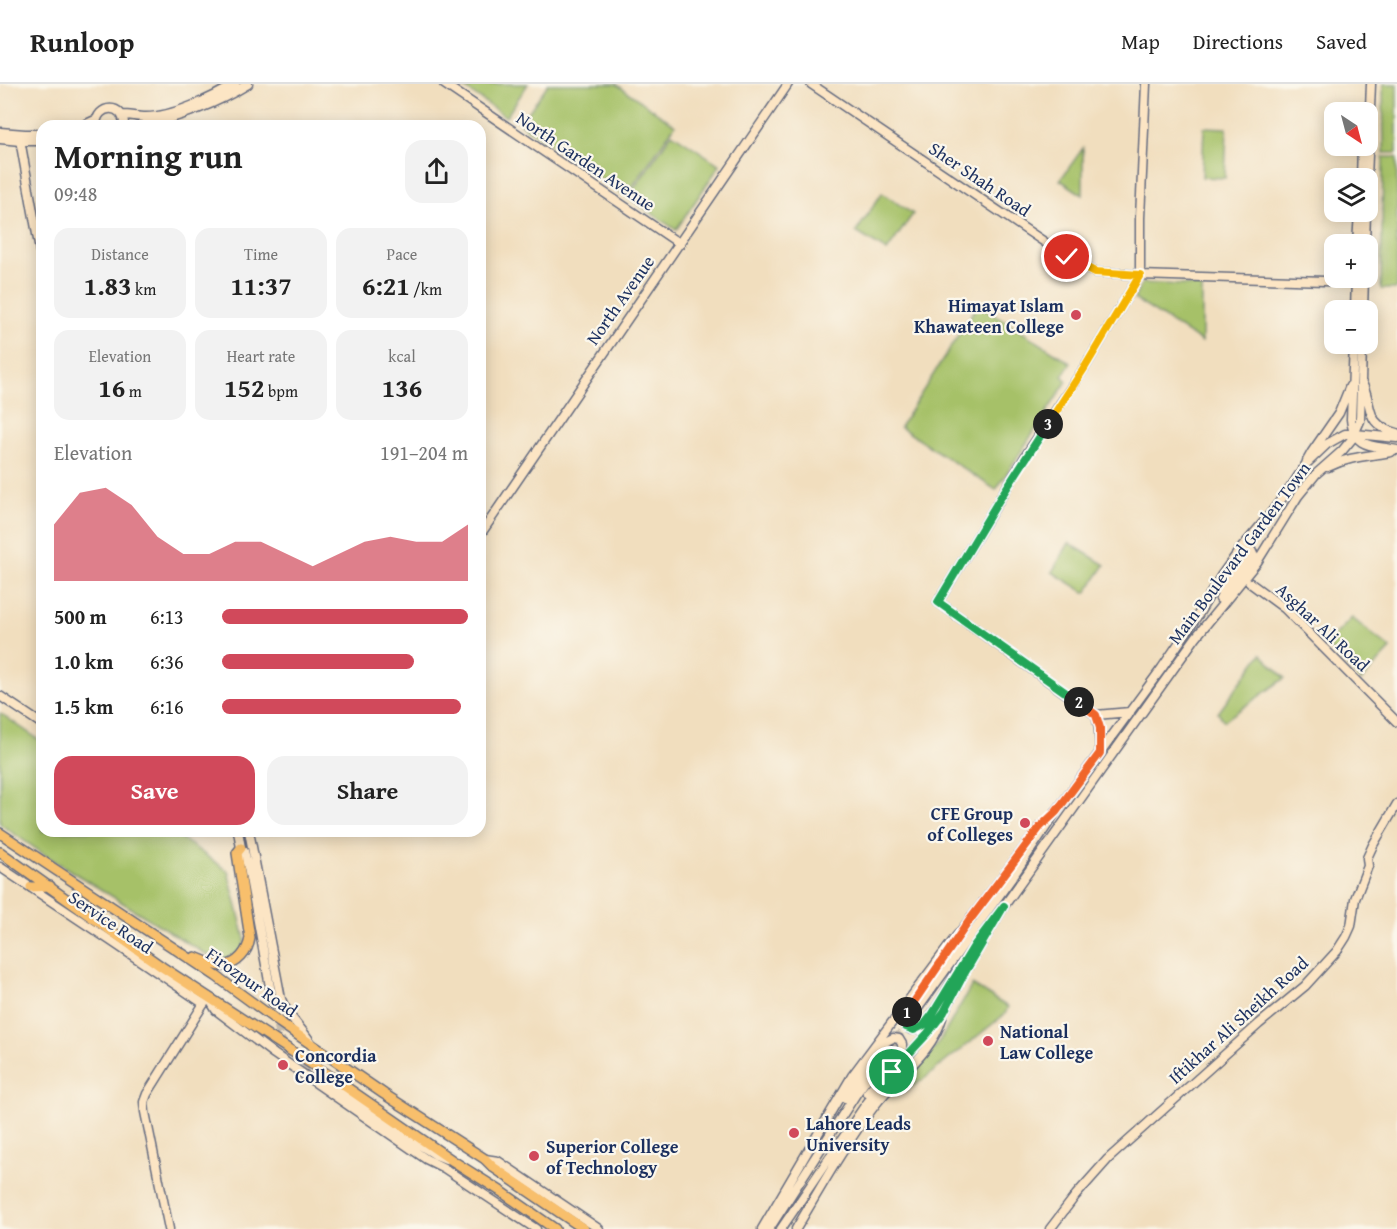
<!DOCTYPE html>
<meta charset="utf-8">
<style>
body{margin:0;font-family:"Gentium Book Plus",serif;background:#f2f2f2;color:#222;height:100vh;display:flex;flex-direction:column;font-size:22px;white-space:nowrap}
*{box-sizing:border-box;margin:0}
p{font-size:20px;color:#767676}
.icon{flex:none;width:33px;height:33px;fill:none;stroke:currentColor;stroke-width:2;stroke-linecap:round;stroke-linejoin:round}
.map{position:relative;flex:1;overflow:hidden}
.sheet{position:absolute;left:36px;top:36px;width:450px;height:717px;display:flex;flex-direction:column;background:#fff;border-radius:18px;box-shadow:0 3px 15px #0003}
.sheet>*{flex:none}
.needle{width:39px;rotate:144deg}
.buttons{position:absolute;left:1324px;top:18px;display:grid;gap:12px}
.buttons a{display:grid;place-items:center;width:54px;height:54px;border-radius:12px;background:#fff;box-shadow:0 3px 15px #0003;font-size:30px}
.pin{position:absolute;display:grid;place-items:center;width:51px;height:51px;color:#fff;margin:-26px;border:3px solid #fff;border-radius:50%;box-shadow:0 2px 6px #0007}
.km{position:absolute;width:30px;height:30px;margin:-15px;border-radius:50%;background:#222;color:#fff;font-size:16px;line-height:30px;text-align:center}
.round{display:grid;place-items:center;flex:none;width:63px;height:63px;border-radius:18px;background:#f2f2f2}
.overview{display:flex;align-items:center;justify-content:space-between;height:102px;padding:0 18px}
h1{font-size:33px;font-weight:600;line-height:45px}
.metrics{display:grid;grid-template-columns:repeat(3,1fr);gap:9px;height:102px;padding:6px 18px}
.metrics div{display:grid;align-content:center;border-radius:15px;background:#f2f2f2;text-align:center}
.metrics b{font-size:26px;font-weight:600}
.metrics small{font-size:16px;font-weight:400}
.metrics p{font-size:16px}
.chart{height:168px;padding:12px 18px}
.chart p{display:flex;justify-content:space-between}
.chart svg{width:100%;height:108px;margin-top:6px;fill:#d1495b;opacity:.7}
.action{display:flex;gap:12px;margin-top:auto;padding:12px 18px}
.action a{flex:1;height:69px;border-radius:18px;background:#d1495b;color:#fff;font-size:24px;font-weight:600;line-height:69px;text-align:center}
.action a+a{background:#f2f2f2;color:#222}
ul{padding:0 18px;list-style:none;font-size:20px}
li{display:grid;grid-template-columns:96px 72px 1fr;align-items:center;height:45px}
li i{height:15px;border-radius:8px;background:#d1495b}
header{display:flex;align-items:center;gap:36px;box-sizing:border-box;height:84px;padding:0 30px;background:#fff;border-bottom:2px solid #e0e0e0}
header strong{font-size:28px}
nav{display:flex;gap:33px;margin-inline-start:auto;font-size:21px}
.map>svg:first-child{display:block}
.green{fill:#a6c167;stroke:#607862;stroke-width:1.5}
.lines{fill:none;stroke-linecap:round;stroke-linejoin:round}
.secondary-tunnel{stroke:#c6bbab;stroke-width:8;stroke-dasharray:8 4;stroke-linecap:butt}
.secondary-casing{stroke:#666c80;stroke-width:11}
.primary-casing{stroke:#666c80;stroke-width:12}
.secondary{stroke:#fce5c4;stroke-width:8}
.primary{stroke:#f8bf6c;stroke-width:9}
.split-1-casing{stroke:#fff;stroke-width:12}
.split-2-casing{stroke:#fff;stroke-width:12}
.split-3-casing{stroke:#fff;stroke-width:12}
.split-4-casing{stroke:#fff;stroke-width:12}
.split-1{stroke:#22a559;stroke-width:8}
.split-2{stroke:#f0652b;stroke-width:8}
.split-3{stroke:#22a559;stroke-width:8}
.split-4{stroke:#f5b400;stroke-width:8}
.poi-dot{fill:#d1495b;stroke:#fbf7ec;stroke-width:2}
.labels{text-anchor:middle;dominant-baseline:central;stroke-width:4.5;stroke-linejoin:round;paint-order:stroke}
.street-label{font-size:18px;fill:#1b2f5e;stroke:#fbf7ec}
.poi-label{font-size:18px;font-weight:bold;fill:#1b2f5e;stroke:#fbf7ec;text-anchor:start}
</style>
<header>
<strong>Runloop</strong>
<nav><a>Map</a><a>Directions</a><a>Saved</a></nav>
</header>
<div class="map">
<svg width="1397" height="1145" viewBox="0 0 1397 1145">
<rect width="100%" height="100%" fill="#fbf7ec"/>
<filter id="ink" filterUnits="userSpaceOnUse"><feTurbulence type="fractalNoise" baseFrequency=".0167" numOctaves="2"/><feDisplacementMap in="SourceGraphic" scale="12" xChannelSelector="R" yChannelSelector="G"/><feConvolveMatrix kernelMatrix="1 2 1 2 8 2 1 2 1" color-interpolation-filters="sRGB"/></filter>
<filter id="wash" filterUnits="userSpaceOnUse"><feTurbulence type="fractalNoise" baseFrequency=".008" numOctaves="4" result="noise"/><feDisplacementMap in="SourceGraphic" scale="24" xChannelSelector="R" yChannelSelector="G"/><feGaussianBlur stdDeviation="1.35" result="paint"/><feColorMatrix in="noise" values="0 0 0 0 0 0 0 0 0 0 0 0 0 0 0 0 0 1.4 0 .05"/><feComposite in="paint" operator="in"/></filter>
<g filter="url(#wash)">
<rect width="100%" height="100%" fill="#f1debe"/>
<path class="green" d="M 459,0 L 528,0 L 506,33 Z
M 548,0 L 616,0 L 675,41 L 626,112 L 520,40 Z
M 1383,0 L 1397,0 L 1397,69 L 1384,69 Z
M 1204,43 L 1227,44 L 1225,94 L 1202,93 Z
M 672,49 L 720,81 L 676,146 L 628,113 Z
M 1083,64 L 1083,111 L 1060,96 Z
M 1383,73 L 1397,73 L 1397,205 L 1381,205 Z
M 882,109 L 913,130 L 887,167 L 856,148 Z
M 1142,199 L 1202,202 L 1202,258 L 1134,215 Z
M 978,220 L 1071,279 L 1062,292 L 1067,297 L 996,406 L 900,343 Z
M 1069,459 L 1105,481 L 1086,509 L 1052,488 Z
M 1352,534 L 1391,565 L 1361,597 L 1326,560 Z
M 1261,570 L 1285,594 L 1224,637 L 1218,629 Z
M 0,629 L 42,658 L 42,747 L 171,747 L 228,787 L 245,855 L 243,866 L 222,878 L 204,869 L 45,771 L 0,740 Z
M 972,901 L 1008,923 L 1005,930 L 924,995 L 905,1007 L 900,1007 L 897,1005 L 933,966 L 945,948 Z"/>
</g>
<g filter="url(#ink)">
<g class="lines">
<path class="secondary-tunnel" d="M 273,919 C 277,934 279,960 290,972 C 299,981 311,988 321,995
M 889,965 L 911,934"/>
<defs>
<path id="secondary" d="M 444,0 L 680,160
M 811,0 L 1025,145 L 1067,173 L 1095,188 L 1140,191 L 1355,198
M 122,31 C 130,31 138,33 146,33 C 172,33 213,14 235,0
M 82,42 L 97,35
M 96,42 C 96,19 125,19 124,42
M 139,42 C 178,34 214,21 248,0
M 0,48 L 25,50 L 42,50
M 19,50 L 42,178
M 0,55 L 20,57 L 42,57
M 1361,94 L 1362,62
M 1367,94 L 1371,0
M 1357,160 L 1359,128
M 1365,160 L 1366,128
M 1355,226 L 1356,194
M 1363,226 L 1364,194
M 1354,260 L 1351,335 C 1354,366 1374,361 1397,366
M 1362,299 C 1374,323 1363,340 1397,349
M 1307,377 L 1312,368 L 1339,329 L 1350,302
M 1328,383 C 1348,373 1368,372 1391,368
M 480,451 C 583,301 686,151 788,0
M 1250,499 L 1284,524 L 1397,638
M 1219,507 L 1246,468 L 1251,466 L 1253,470 L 1252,472 L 1220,515
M 0,612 L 42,640
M 1130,628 L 1096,631 L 938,518 L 1028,368 L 1085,283 L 1140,191 L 1140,134 L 1146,0
M 1096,631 L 1099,644 L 1100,669
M 238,747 L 241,764 L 244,767 L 248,783 L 273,919
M 249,747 L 281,915 C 287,932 302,944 311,959
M 0,783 L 111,857 L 204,920
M 916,915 L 902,937 C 906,944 913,949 921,943 C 933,935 949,901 957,888 C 965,874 974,861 984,848
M 911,934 L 1011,795 L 1056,728 L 1162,584 L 1198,531 L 1221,492 L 1239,467 L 1267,434 L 1293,400 L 1306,380 L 1327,360 L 1345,350 L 1355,350 L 1397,354
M 321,995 L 394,1045 L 436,1071 L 446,1075
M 845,1014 L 885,958 L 893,954 L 899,955 L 902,960 L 902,967 L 867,1009
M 485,1075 L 498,1077 L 599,1145
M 169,1145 L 145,1028 L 144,1018 L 147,1010 L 208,913 L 216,926 L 274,970 L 426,1075 L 444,1084 L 536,1145
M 762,1145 L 852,992 L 955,854 L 969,837 L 1041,742
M 769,1145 L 856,1010 L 889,965
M 781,1145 L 864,1023 L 877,1006 L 928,949 L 944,928 L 964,889 L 1004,822 L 1196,553 L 1257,478 L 1298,412 L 1316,390 L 1342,367 L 1352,355 L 1360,337 L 1362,260
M 796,1145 C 821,1103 845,1060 875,1021 C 897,992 932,970 942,934
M 1050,1145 L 1076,1111 L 1108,1075 L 1259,940 L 1305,902 L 1337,867 L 1346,853 L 1351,842 L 1355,815 L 1368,782 L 1367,774 L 1373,761 L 1397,720"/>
<path id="primary" d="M 0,749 L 216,892 L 279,938 L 384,1010 L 485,1075 L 493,1083 L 584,1145
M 0,768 L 162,883 L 330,992 L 453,1077 L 502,1108 L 555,1145
M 31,803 L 50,802
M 195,873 C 203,876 213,882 222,882 C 238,881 248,867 250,854 L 237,769 L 241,764"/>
</defs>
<use href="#secondary" class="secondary-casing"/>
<use href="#primary" class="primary-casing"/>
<use href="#secondary" class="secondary"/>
<use href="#primary" class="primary"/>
</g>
</g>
<g class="lines" filter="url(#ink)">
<defs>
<path id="split-1" d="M 892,988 L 928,949 L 944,928 L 964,890 L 1004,822 L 974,862 L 932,931 L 924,941 L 914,946 L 906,943 L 902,937 L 907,928"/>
<path id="split-2" d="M 907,928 L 969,837 L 1040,743 L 1056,728 L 1100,669 L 1100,644 L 1096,631 L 1079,618"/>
<path id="split-3" d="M 1048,340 L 999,416 L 938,518 L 1079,618"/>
<path id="split-4" d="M 1048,340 L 1085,283 L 1140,191 L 1095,188 L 1067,173"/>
</defs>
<use href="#split-1" class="split-1-casing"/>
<use href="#split-2" class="split-2-casing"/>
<use href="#split-3" class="split-3-casing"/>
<use href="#split-4" class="split-4-casing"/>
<use href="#split-1" class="split-1"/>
<use href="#split-2" class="split-2"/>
<use href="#split-3" class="split-3"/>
<use href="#split-4" class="split-4"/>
</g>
<g class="poi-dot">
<circle cx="1076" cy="231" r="6"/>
<circle cx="1025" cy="739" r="6"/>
<circle cx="988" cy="957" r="6"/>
<circle cx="283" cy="981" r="6"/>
<circle cx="794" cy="1049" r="6"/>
<circle cx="534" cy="1072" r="6"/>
</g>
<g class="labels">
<g class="street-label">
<text transform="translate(586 77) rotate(34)">North Garden Avenue</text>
<text transform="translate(980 95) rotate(34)">Sher Shah Road</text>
<text transform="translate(620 216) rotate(-55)">North Avenue</text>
<text transform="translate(1239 469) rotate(-53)">Main Boulevard Garden Town</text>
<text transform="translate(1323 543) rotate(43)">Asghar Ali Road</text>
<text transform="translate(111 838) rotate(34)">Service Road</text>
<text transform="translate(252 898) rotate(35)">Firozpur Road</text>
<text transform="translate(1238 936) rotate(-42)">Iftikhar Ali Sheikh Road</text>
</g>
<g class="poi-label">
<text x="1064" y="221" text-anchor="end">Himayat Islam<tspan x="1064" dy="21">Khawateen College</tspan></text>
<text x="1013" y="729" text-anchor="end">CFE Group<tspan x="1013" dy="21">of Colleges</tspan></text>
<text x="1000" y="947">National<tspan x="1000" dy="21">Law College</tspan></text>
<text x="295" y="971">Concordia<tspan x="295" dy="21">College</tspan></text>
<text x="806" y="1039">Lahore Leads<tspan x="806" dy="21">University</tspan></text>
<text x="546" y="1062">Superior College<tspan x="546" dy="21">of Technology</tspan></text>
</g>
</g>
</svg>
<div class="buttons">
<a><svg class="needle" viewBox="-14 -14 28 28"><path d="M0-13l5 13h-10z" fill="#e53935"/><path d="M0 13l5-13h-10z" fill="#767676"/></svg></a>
<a><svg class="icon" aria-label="layers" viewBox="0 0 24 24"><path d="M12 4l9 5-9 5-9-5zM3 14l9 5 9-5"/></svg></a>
<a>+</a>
<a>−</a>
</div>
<div class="pin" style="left:892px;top:988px;background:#1e9e55"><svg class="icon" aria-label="arrive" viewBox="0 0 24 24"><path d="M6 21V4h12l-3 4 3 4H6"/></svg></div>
<div class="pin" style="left:1067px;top:173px;background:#d93025"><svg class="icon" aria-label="check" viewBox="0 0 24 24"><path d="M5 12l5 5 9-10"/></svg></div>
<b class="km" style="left:907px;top:928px">1</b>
<b class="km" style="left:1079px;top:618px">2</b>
<b class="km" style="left:1048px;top:340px">3</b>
<section class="sheet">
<div class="overview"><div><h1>Morning run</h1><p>09:48</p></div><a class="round"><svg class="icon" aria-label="share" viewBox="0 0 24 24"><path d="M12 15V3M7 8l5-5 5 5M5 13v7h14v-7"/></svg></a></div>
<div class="metrics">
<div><p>Distance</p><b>1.83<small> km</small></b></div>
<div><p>Time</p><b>11:37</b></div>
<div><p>Pace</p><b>6:21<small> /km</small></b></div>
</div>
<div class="metrics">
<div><p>Elevation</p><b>16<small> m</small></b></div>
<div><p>Heart rate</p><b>152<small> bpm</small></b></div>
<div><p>kcal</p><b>136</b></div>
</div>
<div class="chart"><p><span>Elevation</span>191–204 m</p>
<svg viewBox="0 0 160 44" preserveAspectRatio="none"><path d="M0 44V21L10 8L20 6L30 13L40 26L50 33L60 33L70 28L80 28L90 33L100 38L110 33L120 28L130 26L140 28L150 28L160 21V44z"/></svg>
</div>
<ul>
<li><b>500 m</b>6:13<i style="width:100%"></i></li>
<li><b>1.0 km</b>6:36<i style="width:78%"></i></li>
<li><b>1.5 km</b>6:16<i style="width:97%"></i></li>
</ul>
<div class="action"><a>Save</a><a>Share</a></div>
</section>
</div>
